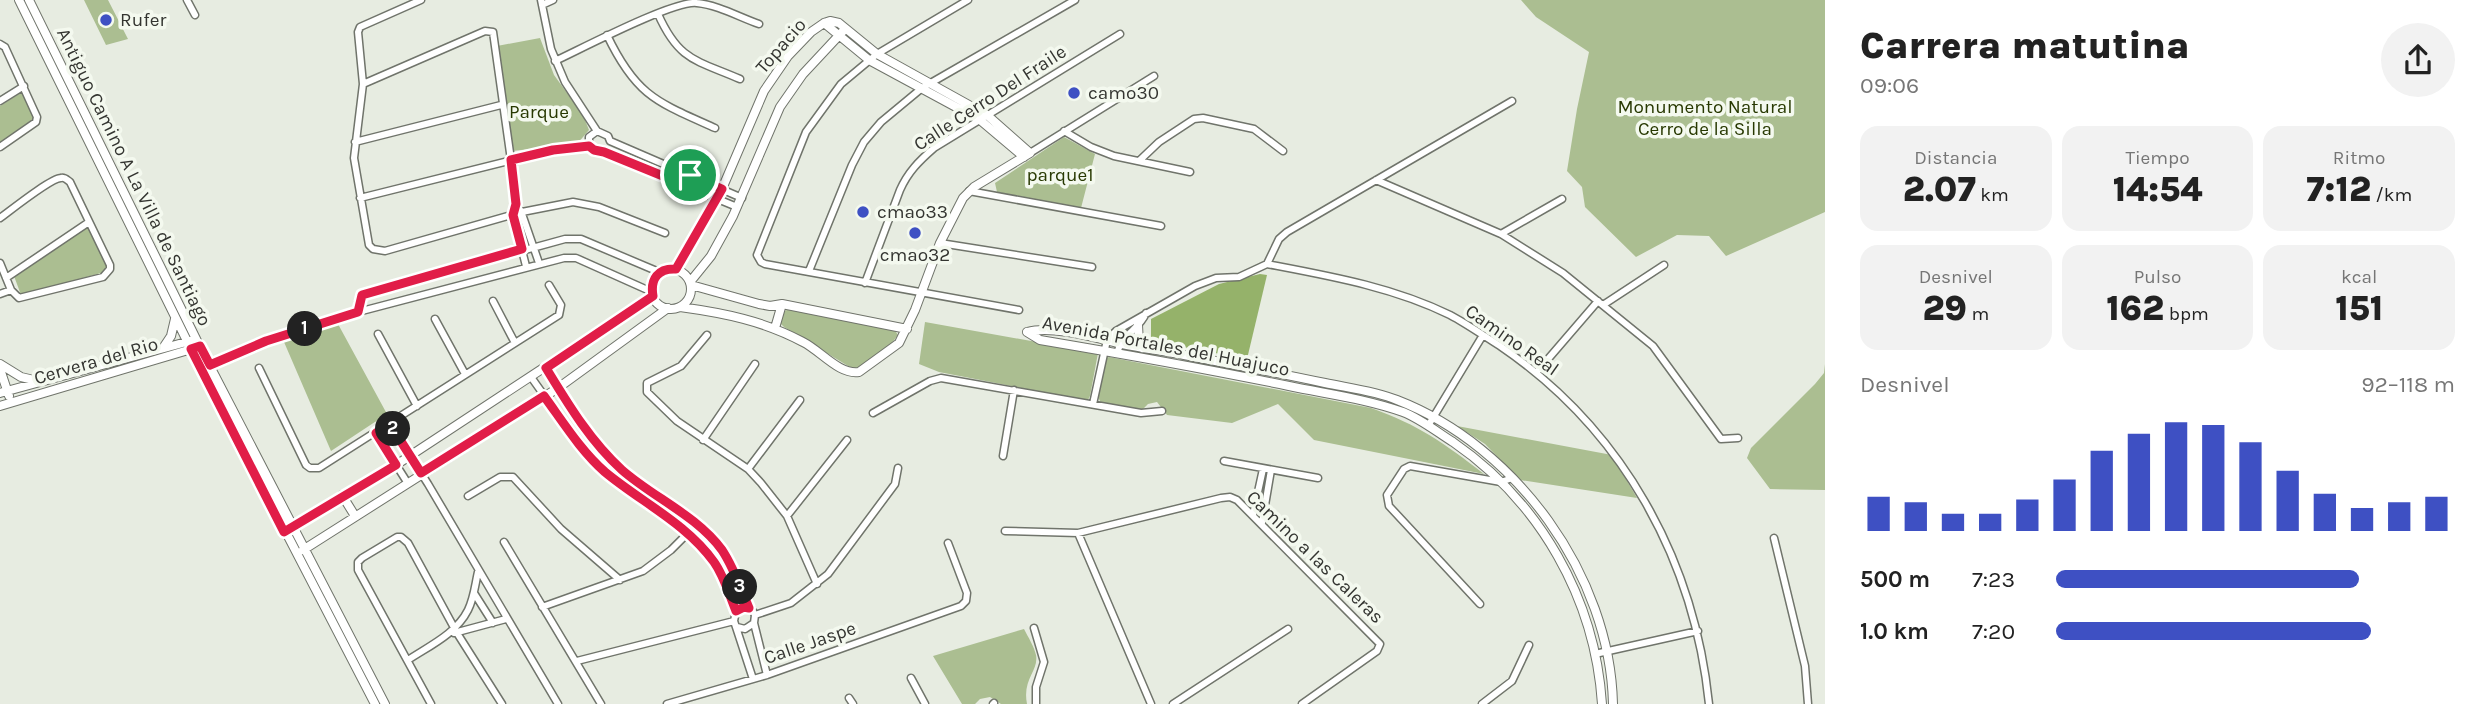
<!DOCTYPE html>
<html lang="es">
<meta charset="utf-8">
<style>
body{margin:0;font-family:Karla,sans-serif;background:#f2f2f2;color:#222;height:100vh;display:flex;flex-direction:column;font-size:26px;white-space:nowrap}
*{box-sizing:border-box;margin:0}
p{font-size:23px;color:#767676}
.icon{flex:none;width:38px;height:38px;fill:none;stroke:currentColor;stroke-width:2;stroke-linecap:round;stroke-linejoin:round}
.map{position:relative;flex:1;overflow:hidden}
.details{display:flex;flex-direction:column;background:#fff;width:665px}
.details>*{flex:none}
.pin{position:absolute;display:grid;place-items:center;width:60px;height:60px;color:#fff;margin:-30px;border:4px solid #fff;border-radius:50%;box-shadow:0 2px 7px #0007}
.km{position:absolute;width:35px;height:35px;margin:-18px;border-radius:50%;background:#222;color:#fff;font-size:19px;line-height:35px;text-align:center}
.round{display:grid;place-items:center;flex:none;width:74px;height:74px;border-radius:37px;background:#f2f2f2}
.overview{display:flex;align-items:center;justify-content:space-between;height:119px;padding:0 35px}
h1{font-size:38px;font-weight:800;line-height:52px}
.metrics{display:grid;grid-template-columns:repeat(3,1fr);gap:10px;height:119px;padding:7px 35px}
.metrics div{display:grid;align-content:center;border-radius:18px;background:#f2f2f2;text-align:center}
.metrics b{font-size:35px;font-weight:800}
.metrics small{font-size:19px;font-weight:400}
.metrics p{font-size:19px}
.chart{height:196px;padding:14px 35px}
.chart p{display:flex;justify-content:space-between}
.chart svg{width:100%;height:126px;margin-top:7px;stroke:#3e50c3;stroke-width:6}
ul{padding:0 35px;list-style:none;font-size:23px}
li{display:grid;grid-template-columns:112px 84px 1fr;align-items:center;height:52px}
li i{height:18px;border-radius:9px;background:#3e50c3}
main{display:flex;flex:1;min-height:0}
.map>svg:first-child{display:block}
.green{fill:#abbe91}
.forest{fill:#95b26a}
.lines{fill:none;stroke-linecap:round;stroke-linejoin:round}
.minor-casing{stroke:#70746b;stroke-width:9}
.tertiary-casing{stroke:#70746b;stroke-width:10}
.minor{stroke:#fff;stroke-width:6}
.tertiary{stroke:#fff;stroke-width:8}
.route-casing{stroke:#fff;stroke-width:14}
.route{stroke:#e11d48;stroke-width:9}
.poi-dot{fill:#3e50c3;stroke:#f4f9ef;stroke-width:2.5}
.labels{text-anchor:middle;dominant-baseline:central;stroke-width:7;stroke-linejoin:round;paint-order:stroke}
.poi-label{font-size:19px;fill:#343531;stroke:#f4f9ef;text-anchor:start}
.street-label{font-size:19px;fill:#343531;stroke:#f4f9ef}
.park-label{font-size:19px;fill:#283902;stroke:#f4f9ef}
</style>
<main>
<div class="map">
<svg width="1825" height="704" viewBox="0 0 1825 704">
<rect width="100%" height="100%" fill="#e7ece1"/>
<path class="green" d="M 84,0 L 108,0 L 128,39 L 106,45 Z
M 1521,0 L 1825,0 L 1825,212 L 1726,256 L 1709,236 L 1677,235 L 1636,257 L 1585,207 L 1582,187 L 1567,171 L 1577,109 L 1589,52 L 1536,17 Z
M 540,38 L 554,75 L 583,115 L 589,130 L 577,144 L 512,151 L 497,46 Z
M 22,92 L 35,118 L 0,143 L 0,106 Z
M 1064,137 L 1095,154 L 1081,208 L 997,192 L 995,183 Z
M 88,227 L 109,268 L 105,272 L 21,295 L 14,276 Z
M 790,309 L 894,329 L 898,335 C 888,350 870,364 853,369 L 784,327 L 780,323 L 784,311 Z
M 925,322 L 1098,353 L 1090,396 L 1088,400 L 1083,400 L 939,372 L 919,364 Z
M 338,324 L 387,414 L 331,451 L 284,342 Z
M 1109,357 L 1371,408 C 1419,425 1444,443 1484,474 L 1314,440 L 1278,404 L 1232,423 L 1167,415 L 1157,402 L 1148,404 L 1141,411 L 1101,403 L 1098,397 L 1106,358 Z
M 1825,364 L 1825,490 L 1770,489 L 1747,458 L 1751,448 L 1815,384 L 1824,373 Z
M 1457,426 L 1612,455 L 1637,498 L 1520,480 L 1485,444 Z
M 1024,629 C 1028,637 1034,646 1036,655 C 1039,671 1022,679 1027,704 L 1001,704 L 990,697 L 980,699 L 975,704 L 962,704 L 933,656 Z"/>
<path class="forest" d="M 1260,274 L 1267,275 L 1247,359 L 1151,341 L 1151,319 L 1219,284 Z"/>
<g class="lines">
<defs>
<path id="minor" d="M 187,0 L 195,15
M 421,0 L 360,27 L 358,32 L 363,84 L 354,158 L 369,245 L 373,249 L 385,251 L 522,212 L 573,202 L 599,207 L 665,233
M 541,0 L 551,49 L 565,82 L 597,131 L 608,136 L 610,141 L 742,198
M 968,0 L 877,54 L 841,84 L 806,132 L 757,255 L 761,262 L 765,264 L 1019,310
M 542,5 L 553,0
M 658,14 C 679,61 696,60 740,79
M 607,35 C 636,96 657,102 715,128
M 0,44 L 5,47 L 37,117 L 36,122 L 0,147
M 555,61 C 581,49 674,0 697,3 C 718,5 739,17 759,24
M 363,84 L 485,31 L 493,32 L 511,160 L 516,204 L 513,215 L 526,266
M 0,101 L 24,86
M 1064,131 L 1091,147 L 1114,156 L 1190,172
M 355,142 L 501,105
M 589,146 L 589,137 L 597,131
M 1030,153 L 1154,76
M 1139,161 L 1159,142 L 1194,119 L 1203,118 L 1254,129 L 1283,151
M 1376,180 L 1501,234 L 1563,273 L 1653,346 L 1721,439 L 1738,438
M 969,191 L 1161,226
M 360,198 L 553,150 L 589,146 L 594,150 L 604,152 L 737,207
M 521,211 L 539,263
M 0,218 C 11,210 51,178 61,178 C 65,177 67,180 70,182 L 110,265 L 110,269 L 103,277 L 19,298 L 11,290 L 0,263
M 1501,234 L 1562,199
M 940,243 L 1092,267
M 1267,264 C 1330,276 1393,287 1450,315 C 1467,324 1484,336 1500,346 C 1622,429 1694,558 1709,704
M 809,271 L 852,165 L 864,142 L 881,122 L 922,88 L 1075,0
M 6,278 L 89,222
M 865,283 L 900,190 C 908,172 919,161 934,148 L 1120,34
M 0,294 L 11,290
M 493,301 L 515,343
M 1603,305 L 1664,265
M 358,312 L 358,303 L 362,295 L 565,239 L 581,239 L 659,272
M 435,319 L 465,374
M 378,334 L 417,406
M 707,335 L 681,366 L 647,383 L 647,392 L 677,421 L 748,469 L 761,483 L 787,516 L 817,584
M 1117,353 C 1122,334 1139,330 1146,313
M 210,365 L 266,341 L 358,312 L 564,258 L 576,258 L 652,292
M 259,368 L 306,465 L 310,468 L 319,468 L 559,315 L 561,305 L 549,285
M 546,368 C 569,405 590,442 623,471 C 655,498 694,515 720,548 C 736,568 742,594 755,615 L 754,623 L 767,675
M 1536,373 L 1598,301
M 531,377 L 563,422 L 602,469 L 687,532 L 714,562 L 722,576 L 736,611 L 734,621 L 753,679
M 1093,404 L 1107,340 L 1116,331 L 1195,286 L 1216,278 L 1239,277 L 1267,264 L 1279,239 L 1287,232 L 1512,101
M 873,413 L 930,381 L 941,378 L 1141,413 L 1162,411
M 390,424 L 428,484 L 558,704
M 1428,426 L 1483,335
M 376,433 L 407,482
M 703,440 L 755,364
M 1003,456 L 1014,390
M 1224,461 L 1318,478
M 748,469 L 800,400
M 468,496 L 500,477 L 513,477 L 561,529 L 620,580
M 1253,515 L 1263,469
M 787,516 L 847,440
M 1262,523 L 1271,470
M 1005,531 L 1078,533 L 1221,498 L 1230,497 L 1237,500 L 1380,644 L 1377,651 L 1302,704
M 1078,533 L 1151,704
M 1774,538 L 1805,666 L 1808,704
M 504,542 L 601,704
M 474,593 L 493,623
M 1480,604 L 1389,506 L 1387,495 L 1404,469 L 1410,466 L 1501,482 L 1512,478
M 542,607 L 643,571 L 671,550 L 696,525
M 755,615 L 791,603 L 828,574 L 895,484 L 898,468
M 737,627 L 745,629 L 754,623
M 1034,628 L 1044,662 L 1036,687 L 1036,704
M 454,633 L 506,619
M 1595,654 L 1698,631
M 408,660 C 429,646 456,634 468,610 C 474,598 475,585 478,572
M 577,661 L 734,621
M 911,678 L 925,704
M 849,698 L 853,704
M 431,704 L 358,570 L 358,562 L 362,558 L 397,537 L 401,537 L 408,543 L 457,633 L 502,704
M 667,704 L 767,675 L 961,606 L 966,601 L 967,593 L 948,543
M 993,704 L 994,703
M 1173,704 L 1288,629
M 1482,704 L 1512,681 L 1529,645"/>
<path id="tertiary" d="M 19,0 L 191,349 L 375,704
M 29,0 L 200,347 L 385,704
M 824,23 L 869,60 L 980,120 L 1024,157
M 676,269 L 722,189 L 764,91 L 788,56 L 811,32 L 824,23 L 830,21 L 839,23 L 877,54 L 987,115 L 1030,153 L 974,187 L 963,198 L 940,243 L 915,310 L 899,343 L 859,372 C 839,375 821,351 803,342 C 764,321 724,313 680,307
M651 289a20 20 0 1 1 40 0a20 20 0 1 1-40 0Z
M 690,282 L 711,256 L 733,216 L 780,107 L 803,74 L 845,29
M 691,285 L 759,304 L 770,306 L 782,304 L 907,329
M 1138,325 L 1139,343 L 1142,348
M 775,328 L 782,304
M 1027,332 C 1053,325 1096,338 1122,344 C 1142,348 1163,351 1184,355 C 1231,364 1278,373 1325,383 C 1349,388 1375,391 1397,400 C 1516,446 1610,575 1613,704
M 1027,332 L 1040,340 C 1123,354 1207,369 1289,386 C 1327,394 1367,399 1403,412 C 1421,419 1437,432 1453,442 C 1540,502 1595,598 1602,704
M 163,348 L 171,336 L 175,319
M 0,364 L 21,377 L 38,381
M 0,369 L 9,396
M 0,393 L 190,341
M 0,406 L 195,348
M 342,495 L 355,516
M 290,528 L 396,465 L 653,296
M 303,550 L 558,388 L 668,308"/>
</defs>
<use href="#minor" class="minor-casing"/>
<use href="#tertiary" class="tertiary-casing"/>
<use href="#minor" class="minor"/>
<use href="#tertiary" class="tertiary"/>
</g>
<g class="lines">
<defs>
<path id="route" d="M 589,146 L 594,150 L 604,152 L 685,185 L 690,175 L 722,189 L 676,269 C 658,268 650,279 653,296 L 546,368 C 568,404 590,441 622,470 C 654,498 696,515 722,550 C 734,568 741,589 749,608 L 744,607 L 736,611 C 729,594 724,576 714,562 C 686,523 641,502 605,472 C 581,451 563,422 544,396 L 421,473 L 390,424 L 376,433 L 396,465 L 284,532 L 191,349 L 200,346 L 210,365 L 266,341 L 358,312 L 362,295 L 522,249 L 513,215 L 516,204 L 511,160 L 553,150 Z"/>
</defs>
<use href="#route" class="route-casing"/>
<use href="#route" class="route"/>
</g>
<g class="poi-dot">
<circle cx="106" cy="20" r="7"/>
<circle cx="1074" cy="93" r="7"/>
<circle cx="863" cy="212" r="7"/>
<circle cx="915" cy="233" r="7"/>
</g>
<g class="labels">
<g class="poi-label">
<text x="120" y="20">Rufer</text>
<text x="1088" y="93">camo30</text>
<text x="877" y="212">cmao33</text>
<text x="915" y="255" text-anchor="middle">cmao32</text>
</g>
<g class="street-label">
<text transform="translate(781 46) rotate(-49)">Topacio</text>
<text transform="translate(990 98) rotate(-33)">Calle Cerro Del Fraile</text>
<text transform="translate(134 177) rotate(64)">Antiguo Camino A La Villa de Santiago</text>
<text transform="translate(1512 340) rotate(35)">Camino Real</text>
<text transform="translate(1166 346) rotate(11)">Avenida Portales del Huajuco</text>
<text transform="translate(96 361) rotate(-16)">Cervera del Rio</text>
<text transform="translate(1315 557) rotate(44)">Camino a las Caleras</text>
<text transform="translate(810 643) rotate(-19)">Calle Jaspe</text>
</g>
<g class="park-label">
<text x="1705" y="107">Monumento Natural<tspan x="1705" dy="22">Cerro de la Silla</tspan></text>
<text x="539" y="112">Parque</text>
<text x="1060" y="175">parque1</text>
</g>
</g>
</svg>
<div class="pin" style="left:690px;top:175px;background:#1e9e55"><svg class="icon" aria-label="arrive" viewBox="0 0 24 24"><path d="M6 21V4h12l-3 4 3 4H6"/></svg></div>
<b class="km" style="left:305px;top:329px">1</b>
<b class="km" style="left:393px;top:429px">2</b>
<b class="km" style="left:740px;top:587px">3</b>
</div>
<section class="details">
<div class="overview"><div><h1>Carrera matutina</h1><p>09:06</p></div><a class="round"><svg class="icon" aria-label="share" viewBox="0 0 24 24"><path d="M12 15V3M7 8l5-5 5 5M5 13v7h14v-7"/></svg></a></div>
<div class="metrics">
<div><p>Distancia</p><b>2.07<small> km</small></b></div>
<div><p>Tiempo</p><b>14:54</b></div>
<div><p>Ritmo</p><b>7:12<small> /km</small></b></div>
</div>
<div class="metrics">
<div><p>Desnivel</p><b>29<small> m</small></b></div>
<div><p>Pulso</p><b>162<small> bpm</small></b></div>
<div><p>kcal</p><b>151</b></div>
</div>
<div class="chart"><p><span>Desnivel</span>92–118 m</p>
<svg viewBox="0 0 160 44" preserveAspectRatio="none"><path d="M5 44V32M15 44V34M25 44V38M35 44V38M45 44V33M55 44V26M65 44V16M75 44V10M85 44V6M95 44V7M105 44V13M115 44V23M125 44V31M135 44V36M145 44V34M155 44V32"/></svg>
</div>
<ul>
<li><b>500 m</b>7:23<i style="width:76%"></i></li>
<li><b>1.0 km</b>7:20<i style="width:79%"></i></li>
</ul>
</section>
</main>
